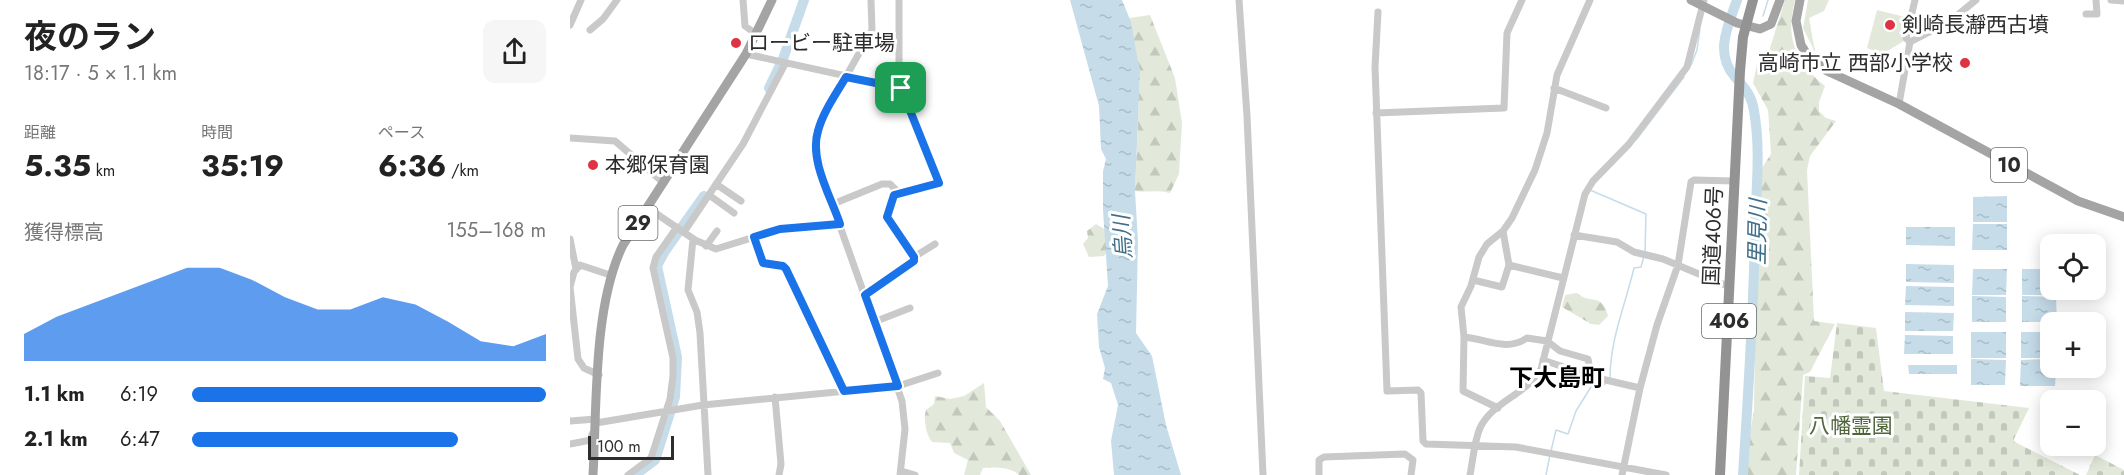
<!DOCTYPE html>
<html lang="ja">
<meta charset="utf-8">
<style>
body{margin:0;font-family:Jost,"Noto Sans JP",sans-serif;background:#f6f6f6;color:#222;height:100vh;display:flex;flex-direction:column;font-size:22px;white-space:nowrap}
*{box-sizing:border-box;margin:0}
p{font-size:20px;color:#767676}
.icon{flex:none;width:33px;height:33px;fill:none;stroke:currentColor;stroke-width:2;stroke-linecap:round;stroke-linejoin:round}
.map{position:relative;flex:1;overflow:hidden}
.details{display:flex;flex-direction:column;background:#fff;width:570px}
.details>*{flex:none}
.tools{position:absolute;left:1470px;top:234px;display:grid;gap:12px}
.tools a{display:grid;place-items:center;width:66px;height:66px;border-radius:12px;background:#fff;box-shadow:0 3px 15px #0003;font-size:30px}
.scale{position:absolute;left:18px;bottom:15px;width:86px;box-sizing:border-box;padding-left:6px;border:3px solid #2c2c2c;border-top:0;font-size:16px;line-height:21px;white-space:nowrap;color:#2c2c2c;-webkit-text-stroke:4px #fff;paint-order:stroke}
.pin{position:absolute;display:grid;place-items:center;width:51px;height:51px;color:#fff;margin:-26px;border-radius:12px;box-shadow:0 3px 9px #0006}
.round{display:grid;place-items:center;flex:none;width:63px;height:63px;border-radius:12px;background:#f6f6f6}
.head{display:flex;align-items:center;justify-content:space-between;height:102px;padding:0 24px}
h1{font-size:33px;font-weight:700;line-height:45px}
.figures{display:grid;grid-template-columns:repeat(3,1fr);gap:9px;height:102px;padding:6px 24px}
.figures div{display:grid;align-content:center}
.figures b{font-size:30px;font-weight:700}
.figures small{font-size:16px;font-weight:400}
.figures p{font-size:16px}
.chart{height:168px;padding:12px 24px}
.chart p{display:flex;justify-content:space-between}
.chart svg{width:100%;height:108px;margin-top:6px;fill:#1a73e8;opacity:.7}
ul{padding:0 24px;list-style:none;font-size:20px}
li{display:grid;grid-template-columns:96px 72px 1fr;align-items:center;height:45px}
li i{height:15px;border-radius:8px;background:#1a73e8}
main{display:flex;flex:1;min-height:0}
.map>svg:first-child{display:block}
.green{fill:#e2e9da}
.forest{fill:url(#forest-firs)}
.cemetery{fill:url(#cemetery-stones)}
.water{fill:url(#water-ripples)}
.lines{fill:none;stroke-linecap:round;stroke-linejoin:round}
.stream{stroke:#c6dce9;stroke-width:1.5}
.river{stroke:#c6dce9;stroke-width:10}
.minor{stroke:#c9c9c9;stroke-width:7}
.major{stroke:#a4a4a4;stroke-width:9}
.highway{stroke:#939393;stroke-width:10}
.route-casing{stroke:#fff;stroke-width:12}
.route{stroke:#1a73e8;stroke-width:8}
.poi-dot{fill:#dd3343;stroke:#fff;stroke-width:2}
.labels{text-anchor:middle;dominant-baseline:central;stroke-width:6;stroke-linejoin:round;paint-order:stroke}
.shield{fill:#fff;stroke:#6b6b6b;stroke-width:1.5}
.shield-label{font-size:20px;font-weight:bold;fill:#2c2c2c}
.poi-label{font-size:21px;fill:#2c2c2c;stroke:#fff;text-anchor:start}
.street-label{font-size:21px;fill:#2c2c2c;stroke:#fff}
.park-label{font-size:21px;fill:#50653c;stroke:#fff}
.water-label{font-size:22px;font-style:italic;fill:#3e6e8a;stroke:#fff}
.quarter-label{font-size:24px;font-weight:bold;fill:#000;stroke:#fff}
</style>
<main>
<section class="details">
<div class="head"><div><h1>夜のラン</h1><p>18:17 · 5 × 1.1 km</p></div><a class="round"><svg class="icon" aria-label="share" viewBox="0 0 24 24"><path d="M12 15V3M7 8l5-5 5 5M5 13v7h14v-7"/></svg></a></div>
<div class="figures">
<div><p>距離</p><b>5.35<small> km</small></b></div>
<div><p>時間</p><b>35:19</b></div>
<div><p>ペース</p><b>6:36<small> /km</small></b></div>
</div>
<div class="chart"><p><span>獲得標高</span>155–168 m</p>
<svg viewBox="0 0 160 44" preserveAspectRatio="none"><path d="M0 44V33L10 26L20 21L30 16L40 11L50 6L60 6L70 11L80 18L90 23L100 23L110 18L120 21L130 28L140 36L150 38L160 33V44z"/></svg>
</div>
<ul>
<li><b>1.1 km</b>6:19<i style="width:100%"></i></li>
<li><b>2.1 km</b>6:47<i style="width:75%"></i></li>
</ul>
</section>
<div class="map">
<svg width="1554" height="475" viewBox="0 0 1554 475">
<defs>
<pattern id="forest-firs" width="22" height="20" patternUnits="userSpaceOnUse" patternTransform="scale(1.5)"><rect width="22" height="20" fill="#e2e9da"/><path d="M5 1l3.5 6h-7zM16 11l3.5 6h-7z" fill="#c2c8bb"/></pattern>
<pattern id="cemetery-stones" width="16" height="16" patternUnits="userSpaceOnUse" patternTransform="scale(1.5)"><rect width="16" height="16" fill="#e2e9da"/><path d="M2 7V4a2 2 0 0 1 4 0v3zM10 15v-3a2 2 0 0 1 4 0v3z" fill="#c2c8bb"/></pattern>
<pattern id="water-ripples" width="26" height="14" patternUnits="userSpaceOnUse" patternTransform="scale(1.5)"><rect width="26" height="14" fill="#c6dce9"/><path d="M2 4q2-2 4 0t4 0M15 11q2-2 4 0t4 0" fill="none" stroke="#aabdc8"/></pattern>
</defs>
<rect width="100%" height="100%" fill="#fff"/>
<path class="green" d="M 1307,10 L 1339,18 L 1334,41 L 1312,54 L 1297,48 Z"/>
<path class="forest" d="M 1215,0 L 1225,0 C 1215,38 1225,62 1255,86 L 1249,102 L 1249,111 L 1256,118 L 1266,121 L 1240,156 L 1237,170 L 1244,321 L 1265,324 L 1240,372 L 1233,375 L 1226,475 L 1173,475 L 1184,410 L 1187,221 L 1192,168 L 1201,154 L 1198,110 L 1183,83 L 1188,60 L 1195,64 Z
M 1238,0 L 1259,0 L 1254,11 L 1239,18 L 1245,52 L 1233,28 Z
M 580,15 L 605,78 L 612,123 L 609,174 L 600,193 C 588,189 577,193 565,191 L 570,72 L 559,18 Z
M 526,224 L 536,230 L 537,252 L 534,256 L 519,257 L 513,244 L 518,238 L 517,231 Z
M 1007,293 C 1020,305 1032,292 1038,316 L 1029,325 L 1021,324 L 992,307 L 995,295 Z
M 414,383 L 416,407 L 430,421 L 461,475 L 449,475 C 441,467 424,467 413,468 L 410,475 L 394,475 L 398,460 L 384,453 L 380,443 L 362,442 C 356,435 353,418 356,410 L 364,404 L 365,396 L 380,399 L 394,396 Z"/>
<path class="cemetery" d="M 1267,323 L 1306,328 L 1314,391 L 1459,408 L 1443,441 L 1510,475 L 1229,475 L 1235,376 L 1260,378 Z
M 1525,455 L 1554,470 L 1554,475 L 1516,475 Z"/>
<path class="water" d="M 500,0 L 552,0 L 561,22 L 570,72 L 565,191 L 568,241 L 566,333 L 582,356 L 596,425 L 611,475 L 544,475 L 541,441 L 548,405 L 541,383 L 533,379 L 535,368 L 529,347 L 527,314 L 538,286 L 533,210 L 533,171 L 536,159 L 531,149 L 529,106 Z
M 1437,196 L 1437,222 L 1403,222 L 1403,197 Z
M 1403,224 L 1437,224 L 1437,250 L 1402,250 Z
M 1336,227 L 1385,227 L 1385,246 L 1336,245 Z
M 1336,264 L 1384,265 L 1384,283 L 1336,282 Z
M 1403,269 L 1437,269 L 1436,295 L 1402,295 Z
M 1452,269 L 1480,269 L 1480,290 L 1486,290 L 1486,295 L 1452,295 Z
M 1336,286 L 1384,287 L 1384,306 L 1335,305 Z
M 1402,296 L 1436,297 L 1436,322 L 1402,322 Z
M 1452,296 L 1486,297 L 1487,322 L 1452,322 Z
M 1335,312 L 1384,313 L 1383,331 L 1335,331 Z
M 1401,332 L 1436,332 L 1436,358 L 1401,358 Z
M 1451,332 L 1480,332 L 1480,358 L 1451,358 Z
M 1335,335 L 1383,336 L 1383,354 L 1334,354 Z
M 1401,359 L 1436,360 L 1435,385 L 1401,385 Z
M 1480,359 L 1480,368 L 1486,368 L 1485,386 L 1450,386 L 1451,360 Z
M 1338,365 L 1387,365 L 1387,374 L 1339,374 Z"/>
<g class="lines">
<path class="stream" d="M 1193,16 L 1198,0
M 1121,65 L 1127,50 L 1130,29
M 1066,140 L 1114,77
M 1020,190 L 1076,214 L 1075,252
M 1040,379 C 1040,339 1055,306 1064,268 L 1071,267 L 1074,256
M 981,451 L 986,430 L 998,434 L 1006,411 L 1024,382 L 1034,385 L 1037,382
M 976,475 L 980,455"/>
<path class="river" d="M 1167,0 C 1158,26 1144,53 1165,77 C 1175,88 1182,96 1184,111 C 1191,150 1186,190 1185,229 C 1184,312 1178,393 1173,475
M 199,88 L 213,59 L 234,0
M 65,475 L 85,460 L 105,397 L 107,357 L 87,266 L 95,251 L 134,196"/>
<path class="minor" d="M 173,0 L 175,26 L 186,34
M 301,0 L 302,30 L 253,118 L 246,141 L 255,184 L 332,401 L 335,429 L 330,475
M 329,0 L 329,87
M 669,0 L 677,116 L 693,475
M 1541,0 L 1554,1
M 808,12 L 805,67 L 817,391 L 848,390 L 851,393 L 853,441 L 856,444 L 946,447 L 1096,475
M 1516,14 L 1527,14 L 1526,0
M 0,25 L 11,0
M 20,30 L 33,19 L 47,0
M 1340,42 L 1336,38 L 1345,0
M 176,54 L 331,88 L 369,183 L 324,195 L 317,217 L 344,257 L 365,244
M 984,88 L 1036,108
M 1329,104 L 1340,42 L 1379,22 L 1406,0
M 806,113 L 934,108 L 937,33 L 952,0
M 0,138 L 45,141 L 94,183
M 146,184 L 171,201
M 139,195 L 164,213
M 263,204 L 312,184 L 320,184 L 329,193
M 78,208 L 125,240 L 146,249 L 210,229 L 270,224
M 114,232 L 173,144 L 215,64
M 1004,235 L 1047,242 L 1064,252 L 1093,259 L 1160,287
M 184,237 L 193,263 L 213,265 L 216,269 L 274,391
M 0,239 L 6,269
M 123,239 L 118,290 L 127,312 L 130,333 L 138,475
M 136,246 L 147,231
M 939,265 L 993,278
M 903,280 L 932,287 L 939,265 L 933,231
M 0,287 L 8,359 L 14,368 L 29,375
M 0,287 L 4,272 L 10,265 L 40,275
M 295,295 L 342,263 L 344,257
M 304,322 L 340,308
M 894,337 C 916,339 937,352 957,338 L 977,341 L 990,351 L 1018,359 L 1020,370 L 1025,377
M 973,360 L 1023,377 L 1070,388
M 205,397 L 211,464 L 209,475
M 928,408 L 893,391 L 894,337 L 891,307 L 901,286 L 909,257 L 917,244 L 933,231 L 942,218 L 965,170 L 977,133 L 987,75 L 1020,0
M 0,421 L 26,419
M 26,423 L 133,405 L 328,386 L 368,373
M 0,444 L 21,440 L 22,434
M 331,471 L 345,475
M 58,475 L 81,458 L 100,399 L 103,376 L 103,358 L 83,268 L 86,257 L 107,227
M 749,475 L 749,460 L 754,457 L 835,454 L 843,460 L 841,475
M 900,475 C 903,460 904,442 910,428 C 922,402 956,395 971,369 L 1015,194 L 1023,181 L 1059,144 L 1117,67 L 1134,0
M 1052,475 L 1070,388 L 1087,325 L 1108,265 L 1121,182 L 1124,180 L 1164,181"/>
<path class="major" d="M 1121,0 L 1167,23 L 1190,29 L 1201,24 L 1210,0
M 1230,0 L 1226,21 L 1231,45 L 1238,56 L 1257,71 L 1329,104 L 1508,201 L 1554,217
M 23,475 C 27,406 23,306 53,245 L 176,54 L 202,0"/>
<path class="highway" d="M 1150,475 L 1170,71 L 1173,37 L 1183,0"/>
</g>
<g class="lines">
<defs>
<path id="route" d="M 276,77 L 331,88 L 369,183 L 324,195 L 317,217 L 344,257 L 344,261 L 295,295 L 328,386 L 274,391 L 216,269 L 213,266 L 193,263 L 184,237 L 210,229 L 270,224 C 261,197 239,160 248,131 C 253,112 266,94 276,77 Z"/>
</defs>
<use href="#route" class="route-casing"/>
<use href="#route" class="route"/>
</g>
<g class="poi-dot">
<circle cx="1320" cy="25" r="6"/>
<circle cx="166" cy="43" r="6"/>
<circle cx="1395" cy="63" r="6"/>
<circle cx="23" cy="165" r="6"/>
</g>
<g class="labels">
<g class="shield">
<rect x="1421" y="148" width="36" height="34" rx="4.5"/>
<rect x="48.5" y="206" width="39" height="34" rx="4.5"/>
<rect x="1132" y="304" width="54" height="34" rx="4.5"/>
</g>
<g class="shield-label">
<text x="1439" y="165">10</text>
<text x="68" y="223">29</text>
<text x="1159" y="321">406</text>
</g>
<g class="poi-label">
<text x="1332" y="25">剣崎長瀞西古墳</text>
<text x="178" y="43">ロービー駐車場</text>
<text x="1383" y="63" text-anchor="end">高崎市立 西部小学校</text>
<text x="35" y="165">本郷保育園</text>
</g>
<g class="street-label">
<text transform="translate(1143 236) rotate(-88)">国道406号</text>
</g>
<g class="park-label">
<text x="1281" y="426">八幡霊園</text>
</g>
<g class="water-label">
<text transform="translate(1187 232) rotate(-89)">里見川</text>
<text transform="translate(552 237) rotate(-94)">烏川</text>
</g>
<g class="quarter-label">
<text x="987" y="377">下大島町</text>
</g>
</g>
</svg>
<div class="tools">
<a><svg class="icon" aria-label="locate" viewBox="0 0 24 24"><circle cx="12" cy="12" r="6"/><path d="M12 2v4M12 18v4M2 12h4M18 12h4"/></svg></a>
<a>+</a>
<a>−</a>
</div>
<div class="scale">100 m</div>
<div class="pin" style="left:331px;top:88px;background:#1e9e55"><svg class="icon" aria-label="arrive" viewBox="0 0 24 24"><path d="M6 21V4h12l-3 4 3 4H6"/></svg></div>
</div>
</main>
